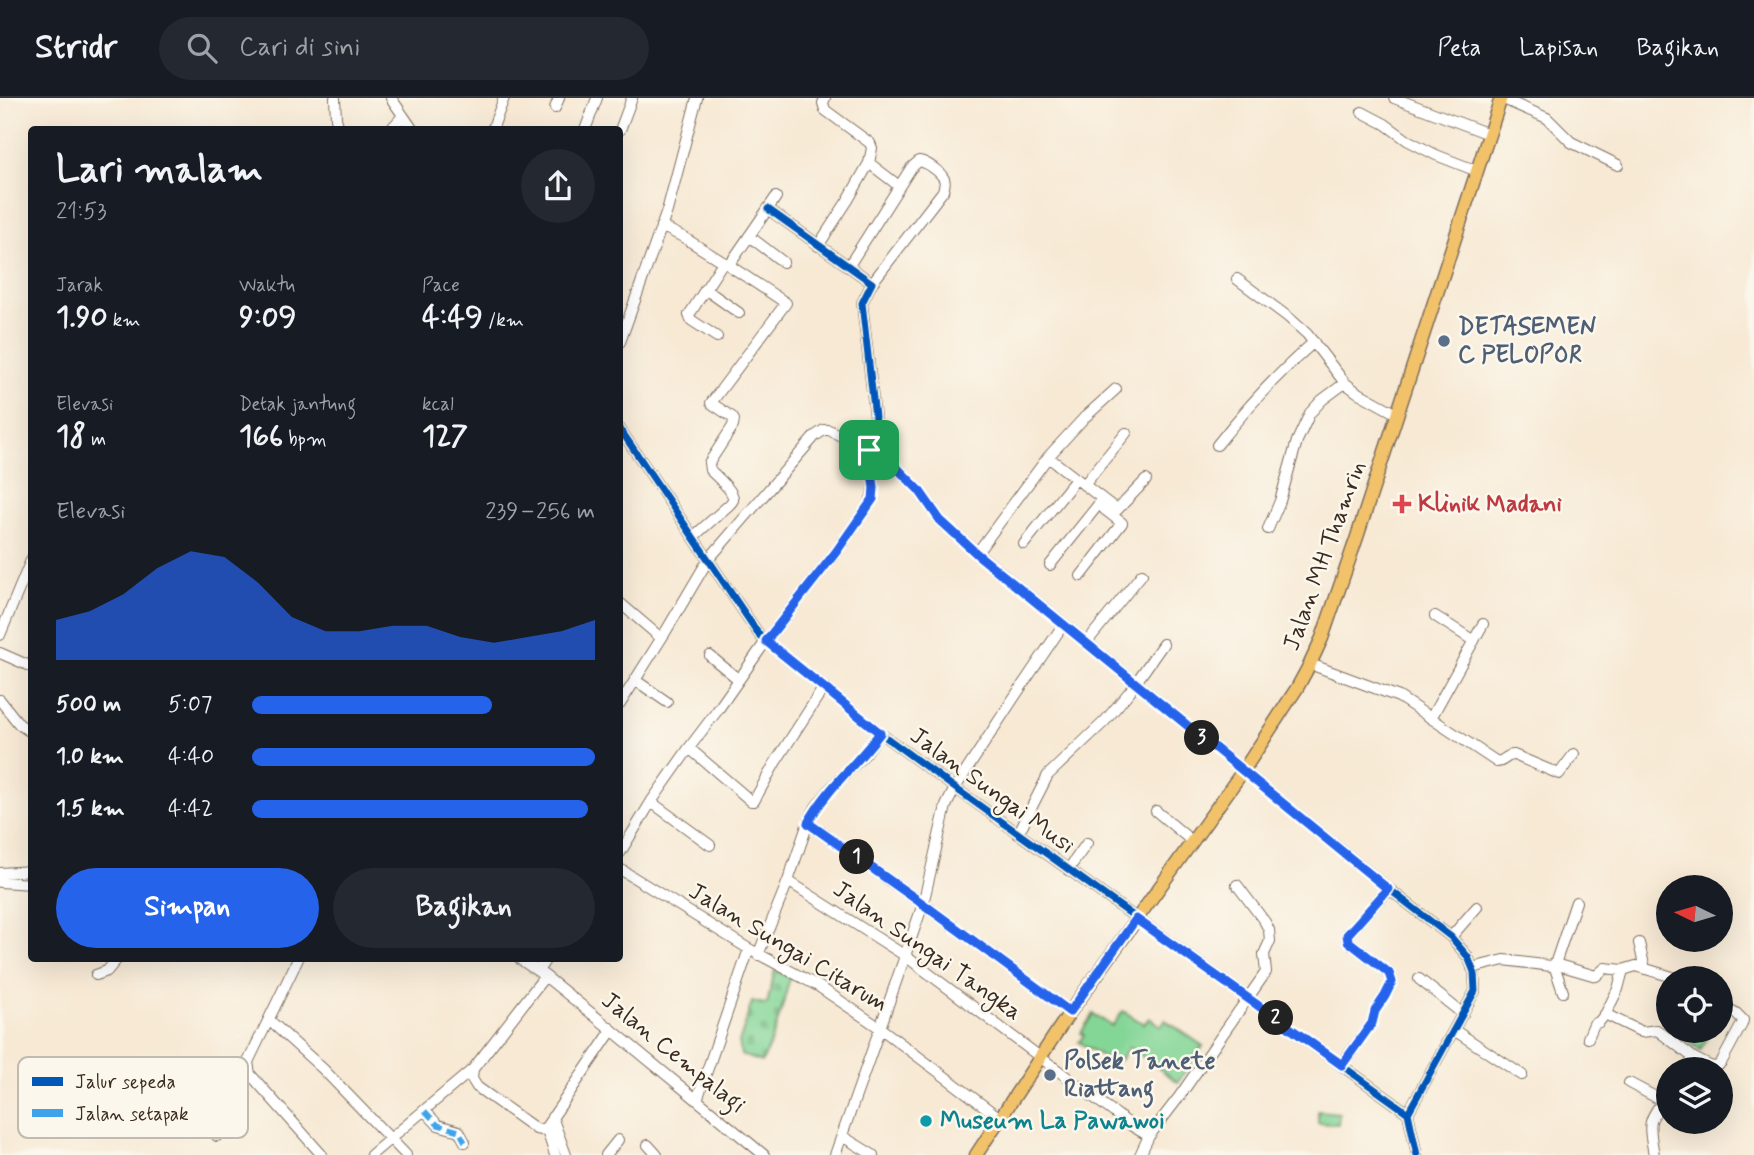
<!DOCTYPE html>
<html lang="id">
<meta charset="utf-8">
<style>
body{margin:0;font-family:Mynerve,sans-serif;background:#242831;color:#f1f3f6;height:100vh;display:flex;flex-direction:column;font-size:26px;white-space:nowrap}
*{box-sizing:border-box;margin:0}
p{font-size:23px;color:#9ea1a6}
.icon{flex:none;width:38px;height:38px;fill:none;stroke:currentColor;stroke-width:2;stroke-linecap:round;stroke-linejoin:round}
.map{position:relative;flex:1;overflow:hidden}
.side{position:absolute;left:28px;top:28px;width:595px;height:836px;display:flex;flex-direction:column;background:#171b24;border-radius:7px;box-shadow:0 7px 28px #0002}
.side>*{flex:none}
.needle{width:46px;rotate:275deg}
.fabs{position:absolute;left:1656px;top:777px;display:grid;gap:14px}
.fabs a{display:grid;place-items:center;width:77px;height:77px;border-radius:50%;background:#171b24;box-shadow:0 7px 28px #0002;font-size:35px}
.pin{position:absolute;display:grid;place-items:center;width:60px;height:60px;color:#fff;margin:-30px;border-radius:14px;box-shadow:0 4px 10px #0006}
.km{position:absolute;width:35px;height:35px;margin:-18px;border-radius:50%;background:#222;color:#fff;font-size:19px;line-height:35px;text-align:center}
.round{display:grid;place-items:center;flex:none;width:74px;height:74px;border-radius:37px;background:#242831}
.headline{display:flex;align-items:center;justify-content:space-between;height:119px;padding:0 28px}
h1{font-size:38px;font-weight:700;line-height:52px}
.figures{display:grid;grid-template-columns:repeat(3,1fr);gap:10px;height:119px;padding:7px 28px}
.figures div{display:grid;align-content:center}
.figures b{font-size:30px;font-weight:700}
.figures small{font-size:19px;font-weight:400}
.figures p{font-size:19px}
.chart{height:196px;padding:14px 28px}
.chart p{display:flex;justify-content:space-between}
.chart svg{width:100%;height:126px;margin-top:7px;fill:#2563eb;opacity:.7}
.action{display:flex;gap:14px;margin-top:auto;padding:14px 28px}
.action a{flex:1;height:80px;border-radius:42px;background:#2563eb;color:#fff;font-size:28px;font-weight:700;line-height:80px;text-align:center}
.action a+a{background:#242831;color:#f1f3f6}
ul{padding:0 28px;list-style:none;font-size:23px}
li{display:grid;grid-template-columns:112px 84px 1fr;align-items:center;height:52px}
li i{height:18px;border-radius:9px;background:#2563eb}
header{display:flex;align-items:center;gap:42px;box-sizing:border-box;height:98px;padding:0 35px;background:#171b24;border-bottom:2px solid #363941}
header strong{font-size:33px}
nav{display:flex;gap:38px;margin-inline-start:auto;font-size:24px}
.search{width:490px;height:63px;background:#242831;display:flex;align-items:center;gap:18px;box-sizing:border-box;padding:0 24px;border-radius:38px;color:#9ea1a6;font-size:26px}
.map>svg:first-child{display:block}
.grass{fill:#84d697;stroke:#60805a;stroke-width:2}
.cemetery{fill:url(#cemetery-stones);stroke:#60805a;stroke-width:2}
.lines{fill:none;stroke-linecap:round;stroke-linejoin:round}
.minor-casing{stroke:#7d6d5e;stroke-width:12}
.major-casing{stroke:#7d6d5e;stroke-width:15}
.minor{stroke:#fff;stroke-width:10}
.major{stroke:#f2c26a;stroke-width:12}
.quiet{stroke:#3fa3ea;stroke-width:5;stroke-dasharray:10 5;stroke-linecap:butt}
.cycleway-casing{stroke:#fbf7ec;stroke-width:11}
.cycleway{stroke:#0057b8;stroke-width:7}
.route-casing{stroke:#fff;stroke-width:14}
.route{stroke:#2563eb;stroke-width:9}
.service-dot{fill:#5c6f8a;stroke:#fbf7ec;stroke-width:2.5}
.health-dot{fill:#e0444e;stroke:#fbf7ec;stroke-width:2.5}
.culture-dot{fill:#0f9aa8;stroke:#fbf7ec;stroke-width:2.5}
.labels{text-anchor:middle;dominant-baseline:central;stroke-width:5;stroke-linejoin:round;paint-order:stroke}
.service-label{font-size:24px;font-weight:bold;fill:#4e5e75;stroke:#fbf7ec;text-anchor:start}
.health-label{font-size:24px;font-weight:bold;fill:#be3a42;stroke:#fbf7ec;text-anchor:start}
.street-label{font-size:24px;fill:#3b2a1e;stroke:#fbf7ec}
.culture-label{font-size:24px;font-weight:bold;fill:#0d838f;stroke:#fbf7ec;text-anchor:start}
.key{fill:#fbf7ec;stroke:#c1baae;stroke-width:2}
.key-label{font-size:19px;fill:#3b2a1e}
</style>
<header>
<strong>Stridr</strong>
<div class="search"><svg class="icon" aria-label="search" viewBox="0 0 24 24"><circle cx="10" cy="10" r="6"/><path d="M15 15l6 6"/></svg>Cari di sini</div>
<nav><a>Peta</a><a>Lapisan</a><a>Bagikan</a></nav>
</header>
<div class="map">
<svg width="1754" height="1057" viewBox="0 0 1754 1057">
<defs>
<pattern id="cemetery-stones" width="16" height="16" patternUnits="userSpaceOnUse" patternTransform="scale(1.75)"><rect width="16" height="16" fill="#84d697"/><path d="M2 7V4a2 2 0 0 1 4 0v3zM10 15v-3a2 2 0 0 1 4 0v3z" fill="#73b882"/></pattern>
</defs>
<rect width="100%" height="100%" fill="#fbf7ec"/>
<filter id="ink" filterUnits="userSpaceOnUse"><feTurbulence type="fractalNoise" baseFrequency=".0143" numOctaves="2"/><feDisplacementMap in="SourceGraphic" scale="14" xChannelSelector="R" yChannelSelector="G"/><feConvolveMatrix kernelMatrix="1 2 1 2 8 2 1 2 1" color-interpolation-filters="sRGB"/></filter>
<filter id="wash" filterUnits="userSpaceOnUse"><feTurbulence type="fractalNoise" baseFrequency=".00686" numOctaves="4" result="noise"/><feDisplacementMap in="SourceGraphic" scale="28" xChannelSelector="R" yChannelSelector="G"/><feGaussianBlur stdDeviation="1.57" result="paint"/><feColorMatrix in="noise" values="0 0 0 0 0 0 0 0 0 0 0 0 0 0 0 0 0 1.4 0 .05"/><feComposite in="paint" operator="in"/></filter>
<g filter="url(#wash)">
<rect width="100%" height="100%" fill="#f7e9d4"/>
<path class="grass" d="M 1123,913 L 1144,926 L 1149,920 L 1161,928 L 1165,922 L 1203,948 L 1178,984 L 1129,949 L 1120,962 L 1117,960 L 1113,965 L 1079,944 L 1084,937 L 1081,935 L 1093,916 L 1112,928 Z
M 1684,933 L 1712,933 L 1700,952 L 1681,938 Z
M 1318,1013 L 1339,1015 L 1338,1026 L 1318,1025 Z"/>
<path class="cemetery" d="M 775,872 L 790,879 C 783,908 775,938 762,964 L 741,957 L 739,945 L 752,904 L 767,906 Z"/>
</g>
<g filter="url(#ink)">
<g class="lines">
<defs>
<path id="minor" d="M 335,0 L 336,20 L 339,32
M 391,0 L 413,32
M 1394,0 L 1489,36
M 1501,0 L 1547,20 L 1571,44 L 1618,67
M 555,10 L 559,0
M 1362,14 L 1385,26 L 1407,42 L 1436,57 L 1477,73
M 390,32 L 403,18
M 492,32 L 504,0
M 585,32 L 597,0
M 620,32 L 632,0
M 869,65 L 899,88
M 768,111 L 872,185 L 862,205 L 875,319 L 869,352 L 895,368 L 919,392 L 940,422 L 977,455 L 1187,627 L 1389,791 L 1451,839 L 1468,859 L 1474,874 L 1475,893 L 1408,1015
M 661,128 L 683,139 L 723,164 L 730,166 L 776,99
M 749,138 L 783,164
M 818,148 L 848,102 L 869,65 L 872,50 L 870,45 L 825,12 L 823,5 L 825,0
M 848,169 L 911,70 L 919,63 C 926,64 940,73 944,81 C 946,85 944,88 943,93 L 872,185
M 1237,181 L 1288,219 L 1307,236 L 1345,285
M 705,191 L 739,215
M 717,239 L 691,222 L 689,217 L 723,164
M 620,244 L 667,113 L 697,0
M 620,331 L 760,538 L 766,543 L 880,635 L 955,690 L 1408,1015 L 1417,1057
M 1217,347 C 1248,308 1276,277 1314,244
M 1048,359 L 1117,412 L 1146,382
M 1084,387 L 1126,335
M 1268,431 L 1280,403 L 1297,343 L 1310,315 L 1322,302 L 1345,285 L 1357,294 L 1397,316
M 693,439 L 729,407 C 730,406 732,404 733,402 C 735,394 716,378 710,372 L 709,365 L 733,328 L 734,322 L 732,319 L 711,305 L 786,205 L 727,166
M 1024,446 L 1076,381
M 977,455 L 1048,359 L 1084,320 L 1116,291
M 1050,467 L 1102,402
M 1081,478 L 1122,425 L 1104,411
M 620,505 L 661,540
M 1435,518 L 1474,543
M 0,537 L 32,460
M 1086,545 L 1142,476
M 0,555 L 32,569
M 710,558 L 738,581
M 1310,566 L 1399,599 L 1497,664 C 1504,664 1507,656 1514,657 L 1559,676 L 1574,656
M 635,582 L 667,604
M 0,602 L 19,626 L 32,635
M 620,606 L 666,533 L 708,462 L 815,338 L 824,332 L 829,332 L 869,352 C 872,371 878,391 868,408 L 836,454 L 766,543 L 717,613 L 689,650 L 651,704 L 620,755
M 1431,620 L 1483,526
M 689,650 L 751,703 L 754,703 L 775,665 L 824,589
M 651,704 L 710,747
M 1156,713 L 1193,744
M 808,725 L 923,806 L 1070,914
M 1018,736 L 1048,677 L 1105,623 L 1130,593 L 1163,546
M 620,771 L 749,851 L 818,888 L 880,930 L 1000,1020
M 1068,772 L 1087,745
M 0,775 L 32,773
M 788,783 L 904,857 L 1132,1028 L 1149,1038
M 0,784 L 32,786
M 1451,839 L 1477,809
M 1639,845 L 1645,871
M 758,857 L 788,783 L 808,725 L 816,709 L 832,689 L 865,656 L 880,635
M 298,861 L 248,964 L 250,976 L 322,1057
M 520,861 L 545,878 L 612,932 L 764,1057
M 1555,866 L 1596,878 L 1605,870 L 1623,872 L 1636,868 L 1676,880
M 1554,867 L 1563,894
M 1472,870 L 1504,862 L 1551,868 L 1555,866 L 1576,804
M 1623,872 L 1618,891 L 1606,915 L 1609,918 L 1642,934 L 1657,932 L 1694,960
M 538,873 L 546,861
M 96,877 L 107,873 L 117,861
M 1419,881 L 1463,916
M 269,922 L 323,971 L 406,1057
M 1454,932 L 1522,977
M 1588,940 L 1594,926 L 1599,924 L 1606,915
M 1341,967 L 1372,925 L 1375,913 L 1389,891 L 1392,884 L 1389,875 L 1348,843 L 1347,837 L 1389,791
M 473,971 L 472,981 L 477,989 L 536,1031 L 541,1032 L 546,1029 L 612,932
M 1686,971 L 1694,960 L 1712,969 L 1718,968 L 1722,963 L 1742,926 L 1743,922 L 1736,915 L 1720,906
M 1629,985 L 1663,1003
M 697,1002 L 749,851
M 425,1013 L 438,1027 L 459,1033 L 465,1044
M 552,1019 L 566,1057
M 546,1029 L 555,1057
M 217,1038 L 239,988 L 248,972
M 842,1038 L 873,1057
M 648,1047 L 657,1057
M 371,1057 L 473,971 L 545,878
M 606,1057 L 618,1042
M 835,1057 L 880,930 L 923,806 L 946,708 L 955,690 L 1013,601 L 1063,527
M 1140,1057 L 1149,1038 L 1179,999 L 1266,874 L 1264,856 L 1270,843 L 1269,832 L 1265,824 L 1237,787
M 1654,1057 C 1648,1022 1647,1025 1668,996"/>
<path id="major" d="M 976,1057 L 1070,914 L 1243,673 L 1297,590 L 1310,566 L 1322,540 L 1357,439 L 1501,0"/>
</defs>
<use href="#minor" class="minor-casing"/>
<use href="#major" class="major-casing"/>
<use href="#minor" class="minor"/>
<use href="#major" class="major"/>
<path class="quiet" d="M 425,1013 L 438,1027 L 459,1033 L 465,1044"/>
<defs>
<path id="cycleway" d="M 768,111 L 872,185 L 862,205 L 875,319 L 869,352 L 895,368 L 919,392 L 940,422 L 977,455 L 1187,627 L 1389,791 L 1451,839 L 1468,859 L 1474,874 L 1475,893 L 1408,1015
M 620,331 L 760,538 L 766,543 L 880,635 L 955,690 L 1408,1015 L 1417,1057"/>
</defs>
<use href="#cycleway" class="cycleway-casing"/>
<use href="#cycleway" class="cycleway"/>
</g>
</g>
<g class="lines" filter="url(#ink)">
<defs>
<path id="route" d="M 869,352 L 895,368 L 919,392 L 940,422 L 977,456 L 1388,791 L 1347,837 L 1348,843 L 1389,875 L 1392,884 L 1385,898 L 1375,913 L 1372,925 L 1342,967 L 1136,821 L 1070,914 L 923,806 L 808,725 C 827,690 857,666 880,635 L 766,543 L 836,454 L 873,401 L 874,390 Z"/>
</defs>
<use href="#route" class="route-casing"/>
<use href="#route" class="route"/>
</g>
<g class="service-dot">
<circle cx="1444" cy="243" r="7"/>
<circle cx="1050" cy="977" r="7"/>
</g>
<path class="health-dot" d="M1398.5 395.5h7v7h7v7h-7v7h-7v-7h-7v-7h7z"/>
<circle class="culture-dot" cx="926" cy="1023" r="7"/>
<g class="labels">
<g class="service-label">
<text x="1458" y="229">DETASEMEN<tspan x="1458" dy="28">C PELOPOR</tspan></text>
<text x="1064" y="963">Polsek Tanete<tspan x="1064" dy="28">Riattang</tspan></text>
</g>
<g class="health-label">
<text x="1418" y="406">Klinik Madani</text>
</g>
<g class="street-label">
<text transform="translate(1325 458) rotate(-70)">Jalan MH Thamrin</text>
<text transform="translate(992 693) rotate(36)">Jalan Sungai Musi</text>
<text transform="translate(788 850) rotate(31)">Jalan Sungai Citarum</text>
<text transform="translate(927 853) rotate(35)">Jalan Sungai Tangka</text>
<text transform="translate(673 955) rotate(39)">Jalan Cempalagi</text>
</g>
<g class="culture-label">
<text x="940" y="1023">Museum La Pawawoi</text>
</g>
</g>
<rect x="18" y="959" width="230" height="81" rx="10" class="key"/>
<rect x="32" y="979" width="31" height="9" fill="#0057b8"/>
<rect x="32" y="1011" width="31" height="8" fill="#3fa3ea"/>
<g class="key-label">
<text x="75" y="990">Jalur sepeda</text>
<text x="75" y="1022">Jalan setapak</text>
</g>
</svg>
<div class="fabs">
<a><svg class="needle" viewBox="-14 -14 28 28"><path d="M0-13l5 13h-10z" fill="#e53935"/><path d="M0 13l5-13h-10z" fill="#9ea1a6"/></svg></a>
<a><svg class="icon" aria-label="locate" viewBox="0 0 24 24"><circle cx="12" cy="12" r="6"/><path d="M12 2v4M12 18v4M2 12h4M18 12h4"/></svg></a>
<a><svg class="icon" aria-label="layers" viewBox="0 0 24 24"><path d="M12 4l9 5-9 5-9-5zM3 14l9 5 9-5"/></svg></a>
</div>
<div class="pin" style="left:869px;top:352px;background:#1e9e55"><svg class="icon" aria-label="arrive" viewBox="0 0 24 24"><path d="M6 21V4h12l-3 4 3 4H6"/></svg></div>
<b class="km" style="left:857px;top:759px">1</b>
<b class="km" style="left:1276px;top:920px">2</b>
<b class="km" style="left:1202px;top:640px">3</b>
<section class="side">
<div class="headline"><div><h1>Lari malam</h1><p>21:53</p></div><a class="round"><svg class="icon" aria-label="share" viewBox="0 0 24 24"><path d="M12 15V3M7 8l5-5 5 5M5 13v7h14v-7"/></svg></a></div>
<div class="figures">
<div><p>Jarak</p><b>1.90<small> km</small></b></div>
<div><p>Waktu</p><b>9:09</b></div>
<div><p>Pace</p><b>4:49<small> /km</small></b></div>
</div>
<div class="figures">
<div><p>Elevasi</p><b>18<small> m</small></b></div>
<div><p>Detak jantung</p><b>166<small> bpm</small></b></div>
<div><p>kcal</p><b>127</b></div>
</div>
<div class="chart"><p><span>Elevasi</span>239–256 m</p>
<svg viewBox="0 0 160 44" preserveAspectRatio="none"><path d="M0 44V30L10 27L20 21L30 12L40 6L50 8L60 17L70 29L80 34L90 34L100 32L110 32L120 36L130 38L140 36L150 34L160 30V44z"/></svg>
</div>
<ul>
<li><b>500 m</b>5:07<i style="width:70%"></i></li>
<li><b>1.0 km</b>4:40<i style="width:100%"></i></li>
<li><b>1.5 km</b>4:42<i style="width:98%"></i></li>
</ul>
<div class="action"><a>Simpan</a><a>Bagikan</a></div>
</section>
</div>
